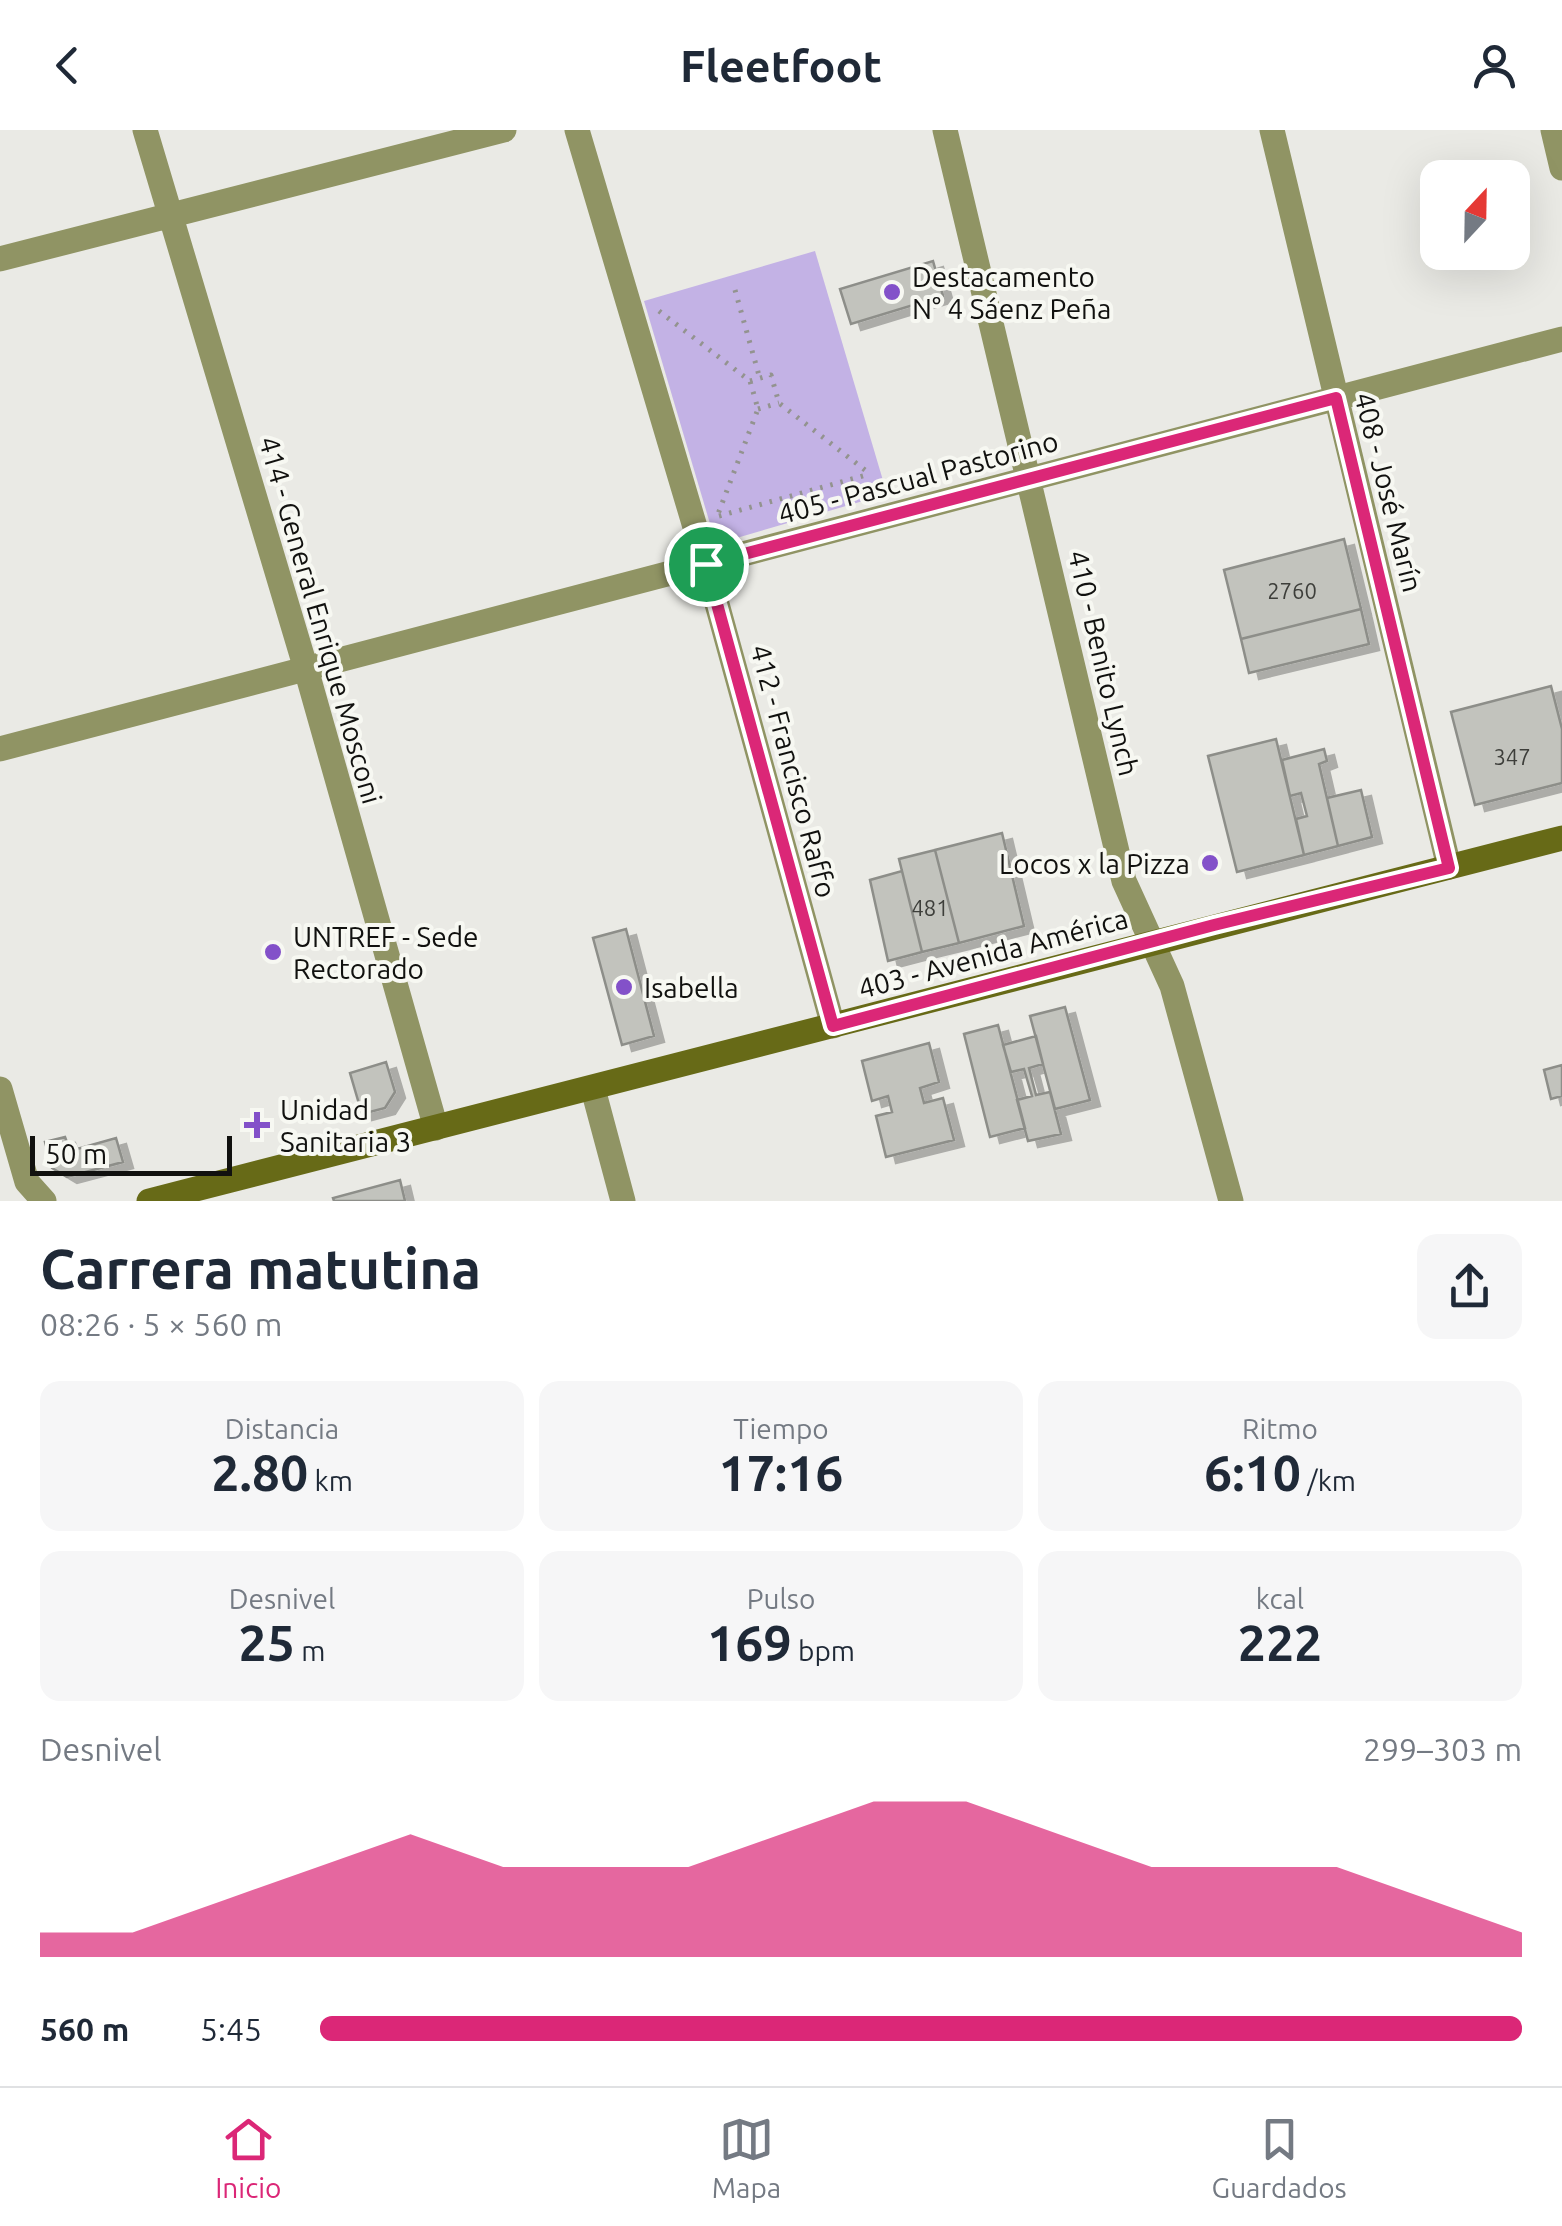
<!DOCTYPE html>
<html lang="es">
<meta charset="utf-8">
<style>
body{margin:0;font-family:Ubuntu,sans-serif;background:#f6f6f7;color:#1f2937;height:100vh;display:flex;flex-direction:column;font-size:38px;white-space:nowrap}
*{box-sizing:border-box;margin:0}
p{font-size:32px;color:#747a83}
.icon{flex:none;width:55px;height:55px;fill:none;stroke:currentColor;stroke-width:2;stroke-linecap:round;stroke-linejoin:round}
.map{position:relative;height:1071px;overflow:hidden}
.sheet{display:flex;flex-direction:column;background:#fff;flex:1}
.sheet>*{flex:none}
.needle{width:65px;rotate:22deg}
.controls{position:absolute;left:1420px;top:30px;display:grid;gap:20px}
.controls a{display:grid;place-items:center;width:110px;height:110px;border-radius:20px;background:#fff;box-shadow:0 10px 40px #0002;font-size:50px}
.scale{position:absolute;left:30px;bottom:25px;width:202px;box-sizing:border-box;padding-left:10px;border:5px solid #11110f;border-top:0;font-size:28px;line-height:35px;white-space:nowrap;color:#11110f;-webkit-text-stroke:8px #f7f8f2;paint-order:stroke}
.pin{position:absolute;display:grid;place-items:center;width:85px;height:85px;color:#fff;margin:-42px;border:5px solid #fff;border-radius:50%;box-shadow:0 2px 10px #0007}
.round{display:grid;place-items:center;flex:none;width:105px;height:105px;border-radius:20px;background:#f6f6f7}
.summary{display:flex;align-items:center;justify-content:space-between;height:170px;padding:0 40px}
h1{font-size:55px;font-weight:600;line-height:75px}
.stats{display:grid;grid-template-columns:repeat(3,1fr);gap:15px;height:170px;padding:10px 40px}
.stats div{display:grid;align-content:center;border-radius:20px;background:#f6f6f7;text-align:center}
.stats b{font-size:50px;font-weight:600}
.stats small{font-size:28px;font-weight:400}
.stats p{font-size:28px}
.chart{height:280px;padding:20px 40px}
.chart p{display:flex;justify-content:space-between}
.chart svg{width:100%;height:180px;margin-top:10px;fill:#db2777;opacity:.7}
ul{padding:0 40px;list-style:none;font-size:32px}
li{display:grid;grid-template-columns:160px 120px 1fr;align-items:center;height:75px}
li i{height:25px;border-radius:12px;background:#db2777}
header{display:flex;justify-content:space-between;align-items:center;height:130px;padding:0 40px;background:#fff;font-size:45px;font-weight:600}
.tabs{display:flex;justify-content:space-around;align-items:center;height:140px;border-top:2px solid #e0e1e3;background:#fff;font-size:28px;color:#747a83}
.tabs a{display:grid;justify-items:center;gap:5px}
.tabs .active{color:#db2777}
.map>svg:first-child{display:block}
.green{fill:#c3b2e5}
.building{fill:#c2c3bd;stroke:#8d8e89;stroke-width:2.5;filter:url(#shadow)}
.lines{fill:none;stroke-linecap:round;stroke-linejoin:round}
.path{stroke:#93938f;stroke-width:5;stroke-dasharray:2.5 8;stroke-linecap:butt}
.minor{stroke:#909464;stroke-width:25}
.secondary{stroke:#676a17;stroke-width:25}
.route-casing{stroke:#fff;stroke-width:20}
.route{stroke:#db2777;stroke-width:12}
.poi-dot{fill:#8351c9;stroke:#f7f8f2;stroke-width:4}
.labels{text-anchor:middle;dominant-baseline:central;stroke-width:8;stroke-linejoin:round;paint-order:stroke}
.number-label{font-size:22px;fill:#3d3e3a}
.poi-label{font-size:28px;fill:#11110f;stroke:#f7f8f2;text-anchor:start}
.street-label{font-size:28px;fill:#11110f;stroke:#f7f8f2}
</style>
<header><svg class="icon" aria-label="back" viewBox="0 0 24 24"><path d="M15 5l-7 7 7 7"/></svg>Fleetfoot<svg class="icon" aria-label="person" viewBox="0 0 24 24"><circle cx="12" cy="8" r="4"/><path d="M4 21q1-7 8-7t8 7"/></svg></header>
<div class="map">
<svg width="1562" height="1071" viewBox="0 0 1562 1071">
<defs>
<filter id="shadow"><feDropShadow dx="10" dy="6" stdDeviation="0" flood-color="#0004"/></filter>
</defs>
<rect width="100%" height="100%" fill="#eaeae5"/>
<path class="green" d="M 815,121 L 887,364 L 716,414 L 644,171 Z"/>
<path class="building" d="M 933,131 L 943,166 L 851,194 L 840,159 Z
M 1344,409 L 1361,479 L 1241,509 L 1224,440 Z
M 1361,479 L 1369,514 L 1249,543 L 1241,509 Z
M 1551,556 L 1562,599 L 1562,653 L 1475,675 L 1451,582 Z
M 1276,609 L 1304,725 L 1237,742 L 1208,626 Z
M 1324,619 L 1327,631 L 1319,634 L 1338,716 L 1304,725 L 1296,689 L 1307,686 L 1301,663 L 1290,666 L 1282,630 Z
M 1361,660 L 1372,707 L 1338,716 L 1327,668 Z
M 1002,703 L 1024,796 L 959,813 L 935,720 Z
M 935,720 L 959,813 L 922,822 L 899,729 Z
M 902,741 L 922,822 L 888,831 L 870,750 Z
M 626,799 L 654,906 L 622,915 L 593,808 Z
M 1065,877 L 1090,970 L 1055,979 L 1030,886 Z
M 998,895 L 1025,998 L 990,1007 L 964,904 Z
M 1036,906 L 1043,934 L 1029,938 L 1036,965 L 1050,962 L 1061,1004 L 1028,1011 L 1017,970 L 1032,966 L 1024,939 L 1011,942 L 1003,915 Z
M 929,913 L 939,952 L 920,958 L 924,973 L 943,968 L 954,1010 L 886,1027 L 876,986 L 892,982 L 888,966 L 872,971 L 862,931 Z
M 386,932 L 395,962 L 385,978 L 362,984 L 350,943 Z
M 1562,935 L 1562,966 L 1551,969 L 1544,940 Z
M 65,1007 L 70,1021 L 116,1008 L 123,1032 L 67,1047 L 52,1038 L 45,1012 Z
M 400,1050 L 405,1071 L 334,1071 L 333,1068 Z"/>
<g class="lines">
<path class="path" d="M 735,160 L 760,249
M 659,181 L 750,251 L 758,279 L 718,384
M 750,251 L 771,245 L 779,273 L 870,344
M 758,279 L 779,273
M 719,386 L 870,344"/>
<path class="minor" d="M 145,0 L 306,539 L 436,998
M 577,0 L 706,434 L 833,896
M 945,0 L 1124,751 L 1172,856 L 1231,1071
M 1272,0 L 1449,737
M 1553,0 L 1562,38
M 0,129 L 504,0
M 0,619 L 1562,209
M 0,959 L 27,1052 L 44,1071
M 593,959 L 623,1071"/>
<path class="secondary" d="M 149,1071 L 1562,708"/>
</g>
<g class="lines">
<defs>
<path id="route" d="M 1336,268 L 1449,738 L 1214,795 L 833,896 L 706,434 Z"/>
</defs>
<use href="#route" class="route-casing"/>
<use href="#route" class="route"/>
</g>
<g class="poi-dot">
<circle cx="892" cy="162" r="10"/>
<circle cx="1210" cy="733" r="10"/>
<circle cx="273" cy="822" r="10"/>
<circle cx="624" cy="857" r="10"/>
<path d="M252 980h10v10h10v10h-10v10h-10v-10h-10v-10h10z"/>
</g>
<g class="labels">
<g class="number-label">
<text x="1292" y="460">2760</text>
<text x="1512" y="626">347</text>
<text x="930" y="777">481</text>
</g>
<g class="poi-label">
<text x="912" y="146">Destacamento<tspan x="912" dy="32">N° 4 Sáenz Peña</tspan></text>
<text x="1190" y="733" text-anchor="end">Locos x la Pizza</text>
<text x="293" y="806">UNTREF - Sede<tspan x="293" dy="32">Rectorado</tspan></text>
<text x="644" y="857">Isabella</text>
<text x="280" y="979">Unidad<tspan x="280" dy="32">Sanitaria 3</tspan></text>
</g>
<g class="street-label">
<text transform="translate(918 347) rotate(-15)">405 - Pascual Pastorino</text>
<text transform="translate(1389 362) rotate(76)">408 - José Marín</text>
<text transform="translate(321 490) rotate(74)">414 - General Enrique Mosconi</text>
<text transform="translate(1104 533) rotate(77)">410 - Benito Lynch</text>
<text transform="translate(794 641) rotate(75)">412 - Francisco Raffo</text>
<text transform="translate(993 823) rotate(-15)">403 - Avenida América</text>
</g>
</g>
</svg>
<div class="controls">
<a><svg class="needle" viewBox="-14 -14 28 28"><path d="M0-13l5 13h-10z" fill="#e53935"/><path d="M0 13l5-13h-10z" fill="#747a83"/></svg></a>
</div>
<div class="scale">50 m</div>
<div class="pin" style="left:706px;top:434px;background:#1e9e55"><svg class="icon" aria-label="arrive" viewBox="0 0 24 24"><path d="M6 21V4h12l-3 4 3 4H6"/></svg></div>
</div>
<section class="sheet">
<div class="summary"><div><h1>Carrera matutina</h1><p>08:26 · 5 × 560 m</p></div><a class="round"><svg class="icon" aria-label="share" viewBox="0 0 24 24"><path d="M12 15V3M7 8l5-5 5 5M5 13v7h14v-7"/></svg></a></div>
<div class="stats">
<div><p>Distancia</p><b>2.80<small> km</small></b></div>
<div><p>Tiempo</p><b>17:16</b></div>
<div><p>Ritmo</p><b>6:10<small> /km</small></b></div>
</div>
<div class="stats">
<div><p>Desnivel</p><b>25<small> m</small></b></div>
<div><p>Pulso</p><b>169<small> bpm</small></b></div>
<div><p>kcal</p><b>222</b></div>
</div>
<div class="chart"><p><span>Desnivel</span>299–303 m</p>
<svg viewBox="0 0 160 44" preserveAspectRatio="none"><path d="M0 44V38L10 38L20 30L30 22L40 14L50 22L60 22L70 22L80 14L90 6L100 6L110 14L120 22L130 22L140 22L150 30L160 38V44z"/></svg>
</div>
<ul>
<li><b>560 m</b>5:45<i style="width:100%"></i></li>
</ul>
</section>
<nav class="tabs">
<a class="active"><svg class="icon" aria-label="home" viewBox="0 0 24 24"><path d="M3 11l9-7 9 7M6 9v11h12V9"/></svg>Inicio</a>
<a><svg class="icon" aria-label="map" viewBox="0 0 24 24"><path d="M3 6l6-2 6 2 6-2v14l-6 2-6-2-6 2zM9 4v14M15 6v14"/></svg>Mapa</a>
<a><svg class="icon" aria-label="saved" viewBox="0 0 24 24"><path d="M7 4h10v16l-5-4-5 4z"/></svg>Guardados</a>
</nav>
